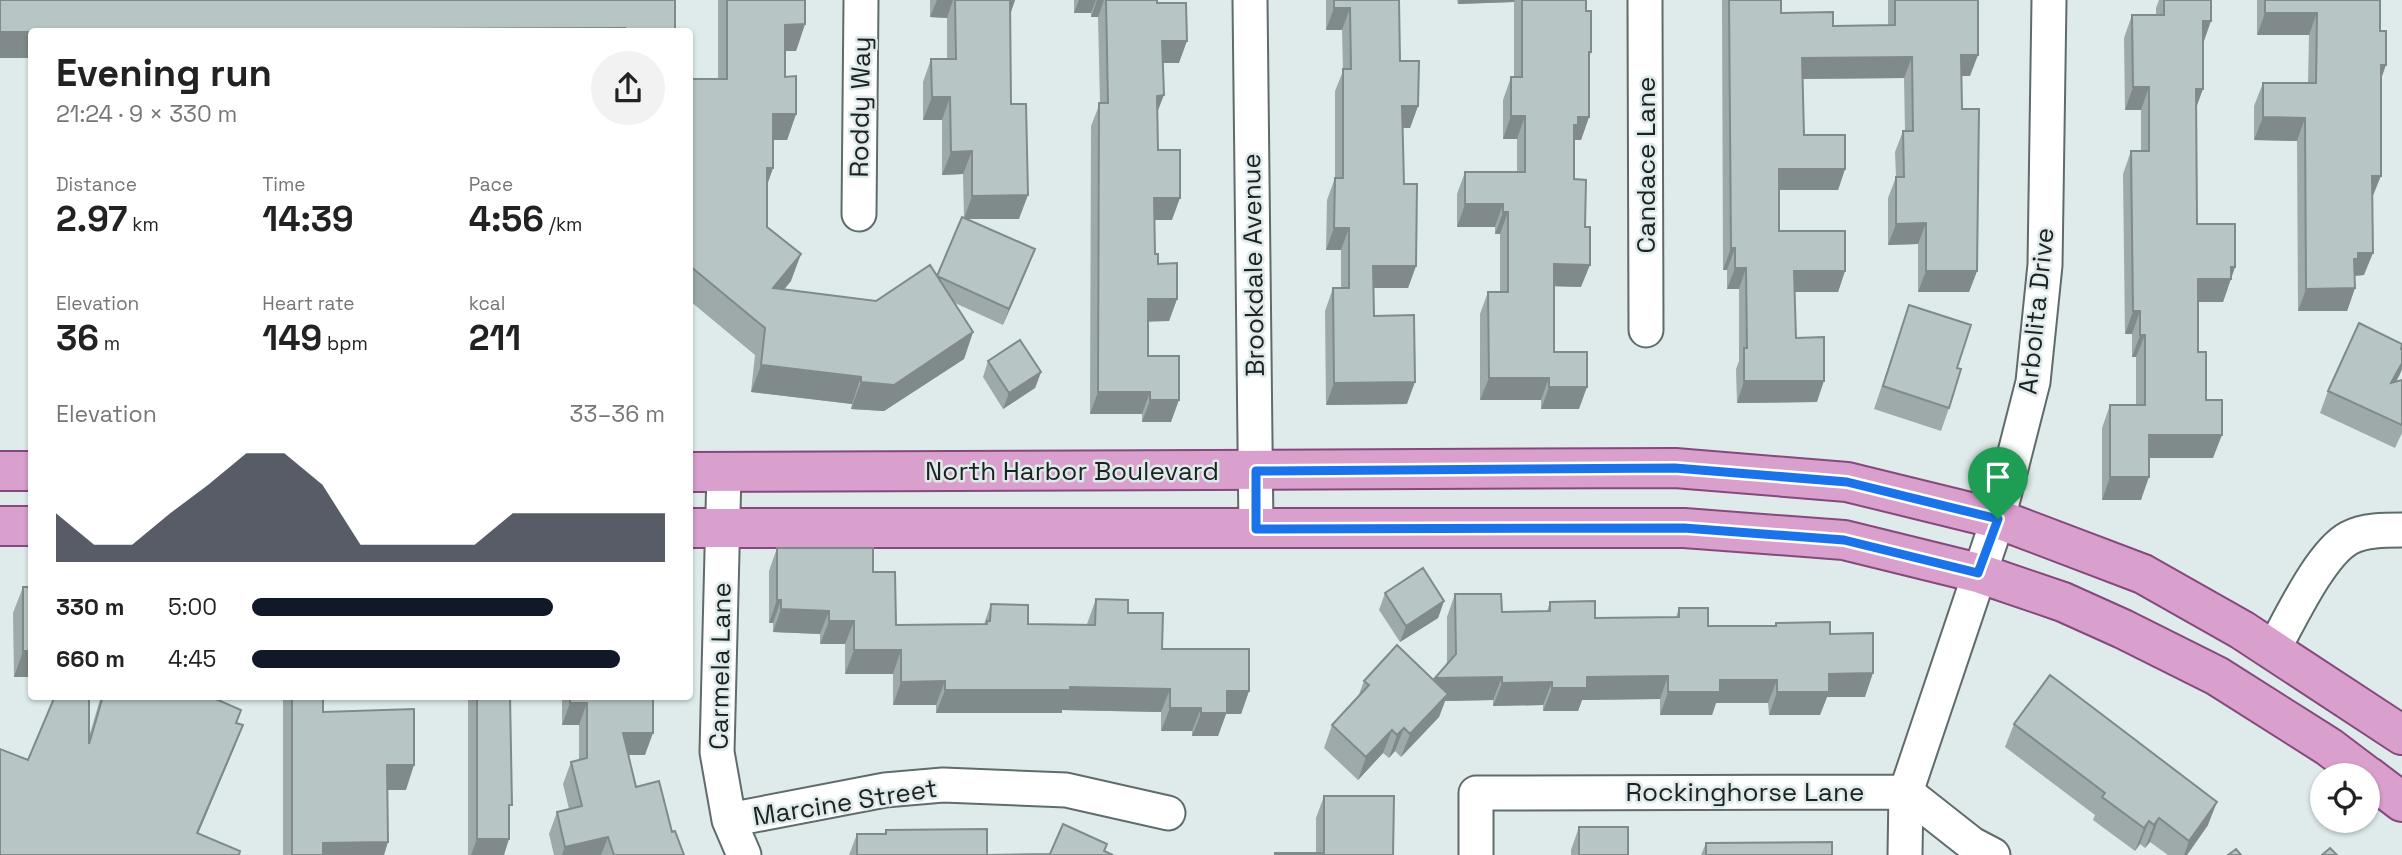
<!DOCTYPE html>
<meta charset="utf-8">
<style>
body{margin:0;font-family:"Space Grotesk",sans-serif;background:#f2f2f2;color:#222;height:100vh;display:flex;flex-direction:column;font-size:26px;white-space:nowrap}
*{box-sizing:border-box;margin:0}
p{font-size:23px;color:#767676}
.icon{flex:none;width:38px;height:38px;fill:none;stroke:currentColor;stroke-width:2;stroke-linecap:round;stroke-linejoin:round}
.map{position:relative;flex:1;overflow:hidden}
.sheet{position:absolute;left:28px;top:28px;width:665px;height:672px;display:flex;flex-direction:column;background:#fff;border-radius:7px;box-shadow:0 2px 5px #0004}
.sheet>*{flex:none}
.controls{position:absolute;left:2310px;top:763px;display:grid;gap:14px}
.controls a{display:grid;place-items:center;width:70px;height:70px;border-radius:50%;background:#fff;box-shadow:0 2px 5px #0004;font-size:35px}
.pin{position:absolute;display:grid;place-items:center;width:60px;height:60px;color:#fff;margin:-72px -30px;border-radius:50% 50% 50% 0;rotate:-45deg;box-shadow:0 0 7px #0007}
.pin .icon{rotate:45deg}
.round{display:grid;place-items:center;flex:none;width:74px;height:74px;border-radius:37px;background:#f2f2f2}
.overview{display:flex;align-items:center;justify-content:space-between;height:119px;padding:0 28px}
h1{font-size:38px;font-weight:700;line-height:52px}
.metrics{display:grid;grid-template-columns:repeat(3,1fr);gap:10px;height:119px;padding:7px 28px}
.metrics div{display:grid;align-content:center}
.metrics b{font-size:35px;font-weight:700}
.metrics small{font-size:19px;font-weight:400}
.metrics p{font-size:19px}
.chart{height:196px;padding:14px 28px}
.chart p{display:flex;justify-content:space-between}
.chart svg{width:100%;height:126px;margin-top:7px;fill:#111827;opacity:.7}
ul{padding:0 28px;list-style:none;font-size:23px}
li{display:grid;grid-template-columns:112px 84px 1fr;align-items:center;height:52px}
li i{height:18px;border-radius:9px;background:#111827}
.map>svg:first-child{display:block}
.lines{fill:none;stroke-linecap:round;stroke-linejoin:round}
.street-casing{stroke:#606b6b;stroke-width:37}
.primary-casing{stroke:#86497b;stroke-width:42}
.street{stroke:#fff;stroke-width:33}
.primary{stroke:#d99fcd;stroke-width:38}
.wall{fill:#9ea9a9}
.shaded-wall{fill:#818a8a}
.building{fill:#b8c5c5;stroke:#818a8a;stroke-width:2}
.route-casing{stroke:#fff;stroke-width:14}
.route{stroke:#1a73e8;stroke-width:9}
.labels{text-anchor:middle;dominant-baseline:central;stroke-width:5;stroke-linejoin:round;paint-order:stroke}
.street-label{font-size:26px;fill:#1d2121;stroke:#dfebeb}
</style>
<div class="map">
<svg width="2402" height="855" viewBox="0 0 2402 855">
<rect width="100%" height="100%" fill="#dfebeb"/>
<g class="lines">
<defs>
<path id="street" d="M 1250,0 L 1256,529
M 1645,0 L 1646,330
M 859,214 L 861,0
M 724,472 L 717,752 L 729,820 L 744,855
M 2273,650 C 2290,620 2320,554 2349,538 C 2364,530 2385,530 2402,530
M 729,820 L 885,790 L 943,785 L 1066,790 L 1168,813
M 1476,855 L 1476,793 L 1906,792 L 1972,844 L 1993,855
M 1905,855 L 1906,792 L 1998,519 L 2033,382 L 2045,265 L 2049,0"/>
<path id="primary" d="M 0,471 L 32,471
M 690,472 L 1675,468 L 1847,482 L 1998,519 L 2143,574 L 2242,630 L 2402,735
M 0,526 L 32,526
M 690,528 L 1684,528 L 1844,540 L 1978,573 L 2063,602 L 2123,629 L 2217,676 L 2329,747 L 2366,775
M 2368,776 L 2402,802"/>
</defs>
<use href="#street" class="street-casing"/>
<use href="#primary" class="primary-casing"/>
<use href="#street" class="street"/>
<use href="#primary" class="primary"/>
</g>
<path class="wall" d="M 718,0 L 805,0 L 805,24 L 796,51 L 785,51 L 785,77 L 796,114 L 787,140 L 773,140 L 773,168 L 767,184 L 767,227 L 791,281 L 784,289 L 876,301 L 937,276 L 964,218 L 963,174 L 942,175 L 942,120 L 923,120 L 923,82 L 931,59 L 947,59 L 947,18 L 930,17 L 930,0 L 1015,0 L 1010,14 L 1011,104 L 1019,219 L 967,219 L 1035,249 L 1003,325 L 955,303 L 973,332 L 964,359 L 884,411 L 851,409 L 852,404 L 751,392 L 755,355 L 690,301 L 690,79 L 718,79 Z
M 1074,0 L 1157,0 L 1157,3 L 1179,63 L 1163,63 L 1157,113 L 1158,150 L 1172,220 L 1155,220 L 1155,254 L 1158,264 L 1177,299 L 1169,321 L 1148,321 L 1148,356 L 1171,422 L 1142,422 L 1142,414 L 1090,414 L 1091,126 L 1100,103 L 1098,17 L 1091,17 L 1091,13 L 1074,13 Z
M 1326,0 L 1399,0 L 1400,61 L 1418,106 L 1410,128 L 1403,128 L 1404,184 L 1416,266 L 1408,288 L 1373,288 L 1374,316 L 1407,404 L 1326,405 L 1325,311 L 1333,288 L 1341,288 L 1341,250 L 1326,250 L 1327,200 L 1335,178 L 1335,91 L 1343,71 L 1342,30 L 1326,30 Z
M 1457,0 L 1586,0 L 1586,11 L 1591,52 L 1589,58 L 1589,117 L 1581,140 L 1574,140 L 1574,179 L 1581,287 L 1554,286 L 1554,352 L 1579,409 L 1541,409 L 1541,400 L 1480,400 L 1480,314 L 1488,292 L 1500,292 L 1500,234 L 1495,234 L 1495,227 L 1457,227 L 1457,194 L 1465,172 L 1517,172 L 1517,139 L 1503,139 L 1503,100 L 1511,77 L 1514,77 L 1514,2 L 1458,4 Z
M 1722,0 L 1781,0 L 1781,13 L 1833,26 L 1888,25 L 1888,0 L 1978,0 L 1970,76 L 1961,76 L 1962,109 L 1977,271 L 1969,292 L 1918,292 L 1918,244 L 1888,245 L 1888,198 L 1896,177 L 1895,152 L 1903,131 L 1905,131 L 1904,78 L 1803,79 L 1804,135 L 1845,169 L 1838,190 L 1779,190 L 1779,231 L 1845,271 L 1838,292 L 1794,292 L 1796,338 L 1817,402 L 1737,403 L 1736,369 L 1739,361 L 1739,289 L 1727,289 L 1727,270 L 1723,270 Z
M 2159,0 L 2211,0 L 2203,44 L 2196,108 L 2197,224 L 2235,267 L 2223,302 L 2198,302 L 2198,352 L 2206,400 L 2213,458 L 2149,458 L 2141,500 L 2102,500 L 2102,428 L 2110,405 L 2136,405 L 2136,357 L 2132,357 L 2132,334 L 2125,334 L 2123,174 L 2131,151 L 2141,151 L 2141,110 L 2125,110 L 2124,38 L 2132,15 L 2156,15 L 2156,8 Z
M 2257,0 L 2380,0 L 2381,78 L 2372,198 L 2364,275 L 2355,276 L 2355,288 L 2347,311 L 2298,311 L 2297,141 L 2254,140 L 2254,106 L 2263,83 L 2308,83 L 2309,35 L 2257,35 Z
M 1909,305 L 1957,368 L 1949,408 L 1941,431 L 1874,409 Z
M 2401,349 L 2400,374 L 2396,382 L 2402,380 L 2402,433 L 2395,448 L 2320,413 L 2328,391 Z
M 988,361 L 1041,372 L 1035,388 L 1003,409 L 983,377 Z
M 777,548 L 873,572 L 896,625 L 984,624 L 991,604 L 1028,624 L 1087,624 L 1096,599 L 1128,613 L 1162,649 L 1249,691 L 1241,714 L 1226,714 L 1218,736 L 1192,736 L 1192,731 L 1161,731 L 1161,712 L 1062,710 L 1062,713 L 936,713 L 936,705 L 893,705 L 893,674 L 845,674 L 845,644 L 820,644 L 820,634 L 773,632 L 773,623 L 769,623 L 769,571 Z
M 23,587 L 32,677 L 14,677 L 13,613 Z
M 1385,593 L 1444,601 L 1438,618 L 1400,642 L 1379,610 Z
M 1455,594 L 1502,612 L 1547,611 L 1550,602 L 1595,618 L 1676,617 L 1679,608 L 1708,626 L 1775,626 L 1776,623 L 1830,634 L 1865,697 L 1827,697 L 1820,715 L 1769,715 L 1768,703 L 1716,703 L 1712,715 L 1660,715 L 1660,699 L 1582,700 L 1578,711 L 1543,711 L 1543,705 L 1493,706 L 1493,700 L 1445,701 L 1439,717 L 1401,757 L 1395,751 L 1389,758 L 1383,753 L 1358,780 L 1324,748 L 1332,725 L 1358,697 L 1364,681 L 1434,680 L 1435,678 L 1447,664 L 1447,617 Z
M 101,696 L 209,696 L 241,710 L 237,723 L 243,725 L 233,751 L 28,760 L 89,737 Z
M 283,696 L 323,696 L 323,712 L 406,790 L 387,790 L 384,855 L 283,855 Z
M 468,696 L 510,696 L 509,813 L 504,855 L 468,855 Z
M 562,696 L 653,696 L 645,755 L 628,755 L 636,787 L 672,832 L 684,855 L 554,855 L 549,834 L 557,812 L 569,809 L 563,784 L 571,762 L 579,760 L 579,725 L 562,725 Z
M 2014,724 L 2208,825 L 2187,855 L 2168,855 L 2150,842 L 2145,848 L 2140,844 L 2135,851 L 2093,820 L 2095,815 L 2005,747 Z
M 1324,796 L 1393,855 L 1274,855 L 1275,853 L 1316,853 L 1316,818 Z
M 1579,827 L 1628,855 L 1571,855 L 1571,850 Z
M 886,830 L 987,855 L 1050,854 L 1104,851 L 1113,855 L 849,855 L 857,834 L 884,834 Z
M 1706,843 L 1832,855 L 1701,855 Z"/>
<path class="shaded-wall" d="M 937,0 L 953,0 L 947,18 L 930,17 Z
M 1008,0 L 1015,0 L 1009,18 Z
M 1079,0 L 1096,0 L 1091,13 L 1074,13 Z
M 1097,0 L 1104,0 L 1098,17 L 1091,17 Z
M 1459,0 L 1515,0 L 1514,2 L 1458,4 Z
M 1334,8 L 1350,8 L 1342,30 L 1326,30 Z
M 2265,13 L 2317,13 L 2309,35 L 2257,35 Z
M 2203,21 L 2211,21 L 2203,44 Z
M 805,24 L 796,51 L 775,51 L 785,25 Z
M 625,28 L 624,32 L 427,32 L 428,29 Z
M 0,32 L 32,32 L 32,58 L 0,58 Z
M 1162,41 L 1187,41 L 1179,63 L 1154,63 Z
M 1961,55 L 1978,55 L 1970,76 L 1953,76 Z
M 1912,57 L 1904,78 L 1794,79 L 1802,58 Z
M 2381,65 L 2386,65 L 2378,88 Z
M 2133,87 L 2149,87 L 2141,110 L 2125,110 Z
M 2196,89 L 2203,89 L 2195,111 Z
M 1164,95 L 1155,118 L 1157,96 Z
M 932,97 L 950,97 L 942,120 L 923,120 Z
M 1402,106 L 1418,106 L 1410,128 L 1394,128 Z
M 773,114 L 796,114 L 787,140 L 764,140 Z
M 1511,116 L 1525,116 L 1517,139 L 1503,139 Z
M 1578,117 L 1589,117 L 1581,140 L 1572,140 L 1574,125 Z
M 2263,117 L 2305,118 L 2297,141 L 2254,140 Z
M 972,151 L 963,174 L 942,175 L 951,152 Z
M 767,168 L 773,168 L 764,194 Z
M 1779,169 L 1845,169 L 1838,190 L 1771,190 Z
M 2372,176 L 2381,176 L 2372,198 Z
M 1028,195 L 1019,219 L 964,219 L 972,196 Z
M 1154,198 L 1180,198 L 1172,220 L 1146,220 Z
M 1465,204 L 1503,204 L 1495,227 L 1457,227 Z
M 1503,212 L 1508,212 L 1500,234 L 1495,234 Z
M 1926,223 L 1918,244 L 1888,245 L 1896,224 Z
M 1334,228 L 1349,228 L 1341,250 L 1326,250 Z
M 1731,248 L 1735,248 L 1727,270 L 1723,270 Z
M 1035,249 L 1029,265 L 1003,325 L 1009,309 Z
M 2358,253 L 2373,253 L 2364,275 L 2352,276 L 2354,259 Z
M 801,254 L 791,281 L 764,314 L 773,288 Z
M 1554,264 L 1590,265 L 1581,287 L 1546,286 Z
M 1373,266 L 1416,266 L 1408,288 L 1365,288 Z
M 2231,267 L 2235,267 L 2223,302 L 2189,302 L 2198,279 Z
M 1735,268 L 1746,268 L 1739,289 L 1727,289 Z
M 1794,271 L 1845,271 L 1838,292 L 1786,292 Z
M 1926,271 L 1977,271 L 1969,292 L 1918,292 Z
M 2355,288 L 2347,311 L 2298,311 L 2306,289 Z
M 1148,299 L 1177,299 L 1169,321 L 1140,322 Z
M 2133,311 L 2140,311 L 2132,334 L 2125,334 Z
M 973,332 L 964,359 L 884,411 L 851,409 L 861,382 Z
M 2140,335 L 2145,335 L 2136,357 L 2132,357 Z
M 2402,363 L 2402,369 L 2400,374 L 2383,405 L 2391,383 Z
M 761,365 L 861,377 L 852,404 L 751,392 Z
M 1041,372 L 1035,388 L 1003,409 L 1009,393 Z
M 1489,378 L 1549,378 L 1541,400 L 1480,400 Z
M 1744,381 L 1824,381 L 1817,402 L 1737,403 Z
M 1415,382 L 1407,404 L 1326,405 L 1334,383 Z
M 1549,387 L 1587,387 L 1579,409 L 1541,409 Z
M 1098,392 L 1150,392 L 1142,414 L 1090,414 Z
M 1150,400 L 1179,400 L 1171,422 L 1142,422 Z
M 2149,435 L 2222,435 L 2213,458 L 2141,458 Z
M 2110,477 L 2149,477 L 2141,500 L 2102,500 Z
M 777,600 L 781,600 L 773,623 L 769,623 Z
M 1444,601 L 1438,618 L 1400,642 L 1406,626 Z
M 781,609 L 829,611 L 820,634 L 773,632 Z
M 829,621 L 854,621 L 845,644 L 820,644 Z
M 854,650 L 901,650 L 893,674 L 845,674 Z
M 23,651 L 32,651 L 32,677 L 14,677 Z
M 1873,673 L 1865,697 L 1827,697 L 1820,715 L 1769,715 L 1777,692 L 1829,674 Z
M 1668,676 L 1660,699 L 1582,700 L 1578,711 L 1543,711 L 1552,688 L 1587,677 Z
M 1502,677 L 1493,700 L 1445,701 L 1439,717 L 1401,757 L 1410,734 L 1426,701 L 1435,678 Z
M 1720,680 L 1777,680 L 1768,703 L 1716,703 L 1712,715 L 1660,715 L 1668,692 Z
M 945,681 L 936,705 L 893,705 L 901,682 Z
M 1552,682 L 1543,705 L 1493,706 L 1502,683 Z
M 1070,687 L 1170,689 L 1161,712 L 1062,710 L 1062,713 L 936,713 L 945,690 Z
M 1227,691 L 1249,691 L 1241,714 L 1226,714 L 1218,736 L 1192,736 L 1201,713 Z
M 570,703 L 587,703 L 579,725 L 562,725 Z
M 1170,708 L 1201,708 L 1192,731 L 1161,731 Z
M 243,725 L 233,751 L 189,855 L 197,833 Z
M 1404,728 L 1395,751 L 1389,758 L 1397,735 Z
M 1392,730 L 1383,753 L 1358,780 L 1366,757 Z
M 623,733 L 653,733 L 645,755 L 615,755 Z
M 387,765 L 414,765 L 406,790 L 378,790 Z
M 2217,802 L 2208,825 L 2187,855 L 2184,855 L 2189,841 Z
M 2159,818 L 2150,842 L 2145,848 L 2154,825 Z
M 2149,821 L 2140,844 L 2135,851 L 2144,828 Z
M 608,837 L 601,855 L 562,855 L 565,847 Z
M 477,839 L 509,839 L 504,855 L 471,855 Z
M 388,842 L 384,855 L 318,855 L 323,843 Z"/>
<path class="building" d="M 0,0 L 675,0 L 675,32 L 625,32 L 625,28 L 428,29 L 428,32 L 0,32 Z
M 727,0 L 805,0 L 805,24 L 785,25 L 785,77 L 796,76 L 796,114 L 773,114 L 773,168 L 767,168 L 767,227 L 801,254 L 773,288 L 876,301 L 930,265 L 973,332 L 894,385 L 861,382 L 861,377 L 761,365 L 765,328 L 690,266 L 690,79 L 727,79 Z
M 955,0 L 1010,0 L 1011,104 L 1026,104 L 1028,195 L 972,196 L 972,151 L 951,152 L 950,97 L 932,97 L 931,59 L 956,59 Z
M 1106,0 L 1157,0 L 1157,3 L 1186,3 L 1187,41 L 1162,41 L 1164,95 L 1157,96 L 1158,150 L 1180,150 L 1180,198 L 1154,198 L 1155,254 L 1158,254 L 1158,264 L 1177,263 L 1177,299 L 1148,299 L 1148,356 L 1179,356 L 1179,400 L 1150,400 L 1150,392 L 1098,392 L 1099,103 L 1108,103 Z
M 1334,0 L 1399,0 L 1400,61 L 1419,61 L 1418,106 L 1402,106 L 1404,184 L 1417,184 L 1416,266 L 1373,266 L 1374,316 L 1414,315 L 1415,382 L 1334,383 L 1333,288 L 1349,288 L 1349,228 L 1334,228 L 1335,178 L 1343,178 L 1343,69 L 1351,69 L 1350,8 L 1334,8 Z
M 1522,0 L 1586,0 L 1586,11 L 1591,11 L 1591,52 L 1589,52 L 1589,117 L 1578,117 L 1578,125 L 1574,125 L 1574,179 L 1586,180 L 1585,227 L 1590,227 L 1590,265 L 1554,264 L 1554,352 L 1587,352 L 1587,387 L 1549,387 L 1549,378 L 1489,378 L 1488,292 L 1508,292 L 1508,212 L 1503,212 L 1503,204 L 1465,204 L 1465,172 L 1525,172 L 1525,116 L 1511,116 L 1511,77 L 1522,77 Z
M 1729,0 L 1781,0 L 1781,13 L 1833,12 L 1833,26 L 1895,25 L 1895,0 L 1978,0 L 1978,55 L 1961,55 L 1962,109 L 1979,109 L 1977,271 L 1926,271 L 1926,223 L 1896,224 L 1896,177 L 1904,177 L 1903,131 L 1913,131 L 1912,57 L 1802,58 L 1804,135 L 1845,135 L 1845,169 L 1779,169 L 1779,231 L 1845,231 L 1845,271 L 1794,271 L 1796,338 L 1824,337 L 1824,381 L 1744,381 L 1744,348 L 1747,348 L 1746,268 L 1735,268 L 1735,248 L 1731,248 Z
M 2164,0 L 2211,0 L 2211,21 L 2203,21 L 2203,89 L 2196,89 L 2197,224 L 2235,224 L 2235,267 L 2231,267 L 2231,279 L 2198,279 L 2198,352 L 2206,352 L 2206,400 L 2222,400 L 2222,435 L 2149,435 L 2149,477 L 2110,477 L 2110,405 L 2145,405 L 2145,335 L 2140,335 L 2140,311 L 2133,311 L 2131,151 L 2149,151 L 2149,87 L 2133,87 L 2132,15 L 2164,15 Z
M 2265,0 L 2380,0 L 2380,31 L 2386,31 L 2386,65 L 2381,65 L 2381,176 L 2372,176 L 2373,253 L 2358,253 L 2358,259 L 2354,259 L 2355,288 L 2306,289 L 2305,118 L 2263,117 L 2263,83 L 2316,83 L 2317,13 L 2265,13 Z
M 962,217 L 1035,249 L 1009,309 L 937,276 Z
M 1909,305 L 1971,325 L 1957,368 L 1961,369 L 1949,408 L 1883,386 Z
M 2359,323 L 2402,344 L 2401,349 L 2402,349 L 2402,363 L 2391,383 L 2402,380 L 2402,425 L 2328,391 Z
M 1020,340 L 1041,372 L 1009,393 L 988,361 Z
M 777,548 L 873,548 L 873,572 L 895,572 L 896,625 L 987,624 L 987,621 L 990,621 L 991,604 L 1028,605 L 1028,624 L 1095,625 L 1096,599 L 1128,600 L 1128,613 L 1163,613 L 1162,649 L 1249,649 L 1249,691 L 1227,691 L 1227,713 L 1201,713 L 1201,708 L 1170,708 L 1170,689 L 1070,687 L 1070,690 L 945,690 L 945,681 L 901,682 L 901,650 L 854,650 L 854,621 L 829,621 L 829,611 L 781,609 L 781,600 L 777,600 Z
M 1423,568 L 1444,601 L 1406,626 L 1385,593 Z
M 23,587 L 32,587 L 32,651 L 23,651 Z
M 1455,594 L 1501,594 L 1502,612 L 1550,611 L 1550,602 L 1595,601 L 1595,618 L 1679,617 L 1679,608 L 1708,608 L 1708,626 L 1776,626 L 1776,623 L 1830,622 L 1830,634 L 1873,633 L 1873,673 L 1829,674 L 1829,692 L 1777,692 L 1777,680 L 1720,680 L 1720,692 L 1668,692 L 1668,676 L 1587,677 L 1587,688 L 1552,688 L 1552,682 L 1502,683 L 1502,677 L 1435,678 L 1456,654 Z
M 1397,645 L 1448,694 L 1410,734 L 1404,728 L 1397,735 L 1392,730 L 1366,757 L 1332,725 L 1369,685 L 1364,681 Z
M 2050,675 L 2217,802 L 2189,841 L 2159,818 L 2154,825 L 2149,821 L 2144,828 L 2102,797 L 2105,793 L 2014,724 Z
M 55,696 L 89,696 L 89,744 L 103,696 L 209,696 L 241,710 L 236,723 L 243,725 L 197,833 L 240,851 L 239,855 L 0,855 L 0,749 L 28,760 Z
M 292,696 L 323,696 L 323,712 L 414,709 L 414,765 L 387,765 L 388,842 L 323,843 L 323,855 L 292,855 Z
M 477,696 L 510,696 L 512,805 L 509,805 L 509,839 L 477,839 Z
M 570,696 L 653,696 L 653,733 L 623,733 L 636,787 L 659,781 L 672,832 L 675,831 L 684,855 L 614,855 L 608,837 L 565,847 L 557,812 L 582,806 L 571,762 L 587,758 L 587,703 L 570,703 Z
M 1324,796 L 1394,796 L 1393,855 L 1275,855 L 1275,853 L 1324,853 Z
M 1063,824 L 1107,844 L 1104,851 L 1113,855 L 857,855 L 857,834 L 886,834 L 886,830 L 987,829 L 987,855 L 1050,854 Z
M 1579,827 L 1628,827 L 1628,855 L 1579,855 Z
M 1832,842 L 1832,855 L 1706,855 L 1706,843 Z
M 2330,848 L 2337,855 L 2322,855 Z
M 2236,849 L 2241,855 L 2228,855 Z"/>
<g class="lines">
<defs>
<path id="route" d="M 1675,468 L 1847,482 L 1998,519 L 1978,573 L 1844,540 L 1684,528 L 1256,529 L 1256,471 Z"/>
</defs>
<use href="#route" class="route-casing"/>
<use href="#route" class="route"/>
</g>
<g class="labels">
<g class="street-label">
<text transform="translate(860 107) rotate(-89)">Roddy Way</text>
<text transform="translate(1646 165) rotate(-90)">Candace Lane</text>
<text transform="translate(1253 265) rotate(-91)">Brookdale Avenue</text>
<text transform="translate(2036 311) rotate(-84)">Arbolita Drive</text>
<text x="1072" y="471">North Harbor Boulevard</text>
<text transform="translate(720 666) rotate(-89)">Carmela Lane</text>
<text x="1745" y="792">Rockinghorse Lane</text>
<text transform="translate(845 802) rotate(-9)">Marcine Street</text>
</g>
</g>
</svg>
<div class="controls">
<a><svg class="icon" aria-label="locate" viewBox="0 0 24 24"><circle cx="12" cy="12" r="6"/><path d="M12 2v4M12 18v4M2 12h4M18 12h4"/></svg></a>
</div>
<div class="pin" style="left:1998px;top:519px;background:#1e9e55"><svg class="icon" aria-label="arrive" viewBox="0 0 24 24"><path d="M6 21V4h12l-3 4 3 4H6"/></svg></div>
<section class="sheet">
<div class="overview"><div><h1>Evening run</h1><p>21:24 · 9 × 330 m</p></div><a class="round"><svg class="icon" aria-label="share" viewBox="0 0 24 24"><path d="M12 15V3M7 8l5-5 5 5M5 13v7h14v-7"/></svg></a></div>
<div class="metrics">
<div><p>Distance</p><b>2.97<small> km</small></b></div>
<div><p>Time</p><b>14:39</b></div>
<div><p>Pace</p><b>4:56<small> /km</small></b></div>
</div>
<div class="metrics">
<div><p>Elevation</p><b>36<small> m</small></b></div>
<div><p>Heart rate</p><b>149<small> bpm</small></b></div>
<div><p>kcal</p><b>211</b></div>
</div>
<div class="chart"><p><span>Elevation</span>33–36 m</p>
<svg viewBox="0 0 160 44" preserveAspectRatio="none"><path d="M0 44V27L10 38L20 38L30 27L40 17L50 6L60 6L70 17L80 38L90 38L100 38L110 38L120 27L130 27L140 27L150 27L160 27V44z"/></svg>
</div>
<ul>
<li><b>330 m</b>5:00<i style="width:73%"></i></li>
<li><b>660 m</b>4:45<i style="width:89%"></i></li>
</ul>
</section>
</div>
